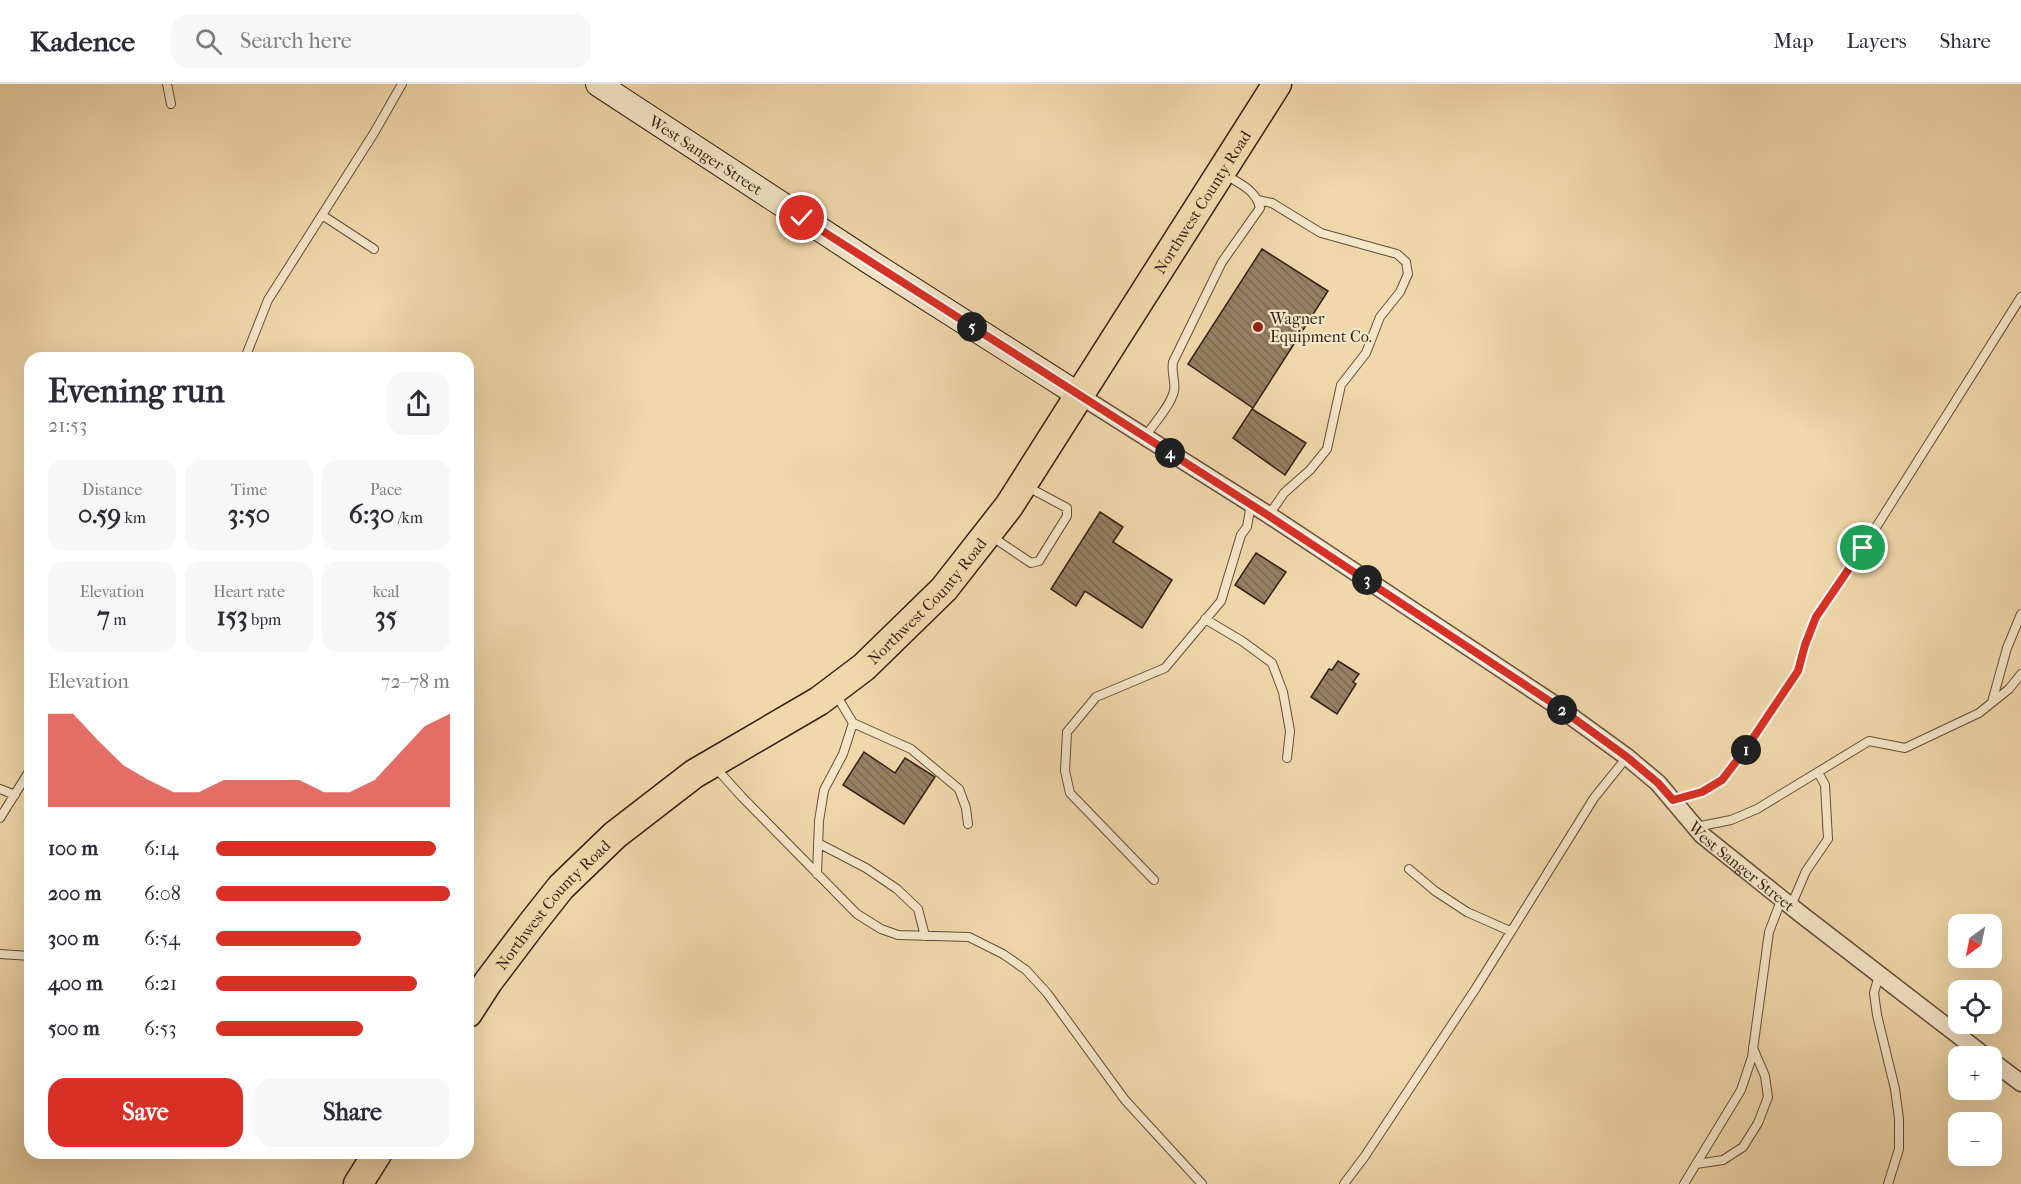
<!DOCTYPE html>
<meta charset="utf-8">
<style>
body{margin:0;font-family:"IM FELL French Canon",serif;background:#f7f7f7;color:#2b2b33;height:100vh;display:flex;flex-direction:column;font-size:22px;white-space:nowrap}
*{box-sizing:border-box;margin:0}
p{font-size:20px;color:#7c7c81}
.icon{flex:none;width:33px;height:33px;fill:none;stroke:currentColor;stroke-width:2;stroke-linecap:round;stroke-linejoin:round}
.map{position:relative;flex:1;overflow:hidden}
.sheet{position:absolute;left:24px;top:268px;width:450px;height:807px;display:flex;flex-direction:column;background:#fff;border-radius:18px;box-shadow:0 6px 24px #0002}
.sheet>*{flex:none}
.needle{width:39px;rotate:213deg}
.fabs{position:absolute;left:1948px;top:830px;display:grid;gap:12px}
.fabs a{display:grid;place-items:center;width:54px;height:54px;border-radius:12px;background:#fff;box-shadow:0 6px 24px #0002;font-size:30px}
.pin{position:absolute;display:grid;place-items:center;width:51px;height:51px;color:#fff;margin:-26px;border:3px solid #fff;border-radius:50%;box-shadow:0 2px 6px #0007}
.km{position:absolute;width:30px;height:30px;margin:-15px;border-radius:50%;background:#222;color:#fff;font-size:16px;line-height:30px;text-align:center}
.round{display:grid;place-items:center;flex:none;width:63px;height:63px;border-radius:18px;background:#f7f7f7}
.headline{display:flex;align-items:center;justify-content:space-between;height:102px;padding:0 24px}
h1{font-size:33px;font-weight:700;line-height:45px}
.figures{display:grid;grid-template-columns:repeat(3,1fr);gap:9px;height:102px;padding:6px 24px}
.figures div{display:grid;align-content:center;border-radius:15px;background:#f7f7f7;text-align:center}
.figures b{font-size:26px;font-weight:700}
.figures small{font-size:16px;font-weight:400}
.figures p{font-size:16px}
.chart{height:168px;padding:12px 24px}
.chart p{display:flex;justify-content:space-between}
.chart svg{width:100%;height:108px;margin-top:6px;fill:#d93025;opacity:.7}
.button{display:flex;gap:12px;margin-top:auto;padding:12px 24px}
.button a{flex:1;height:69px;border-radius:18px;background:#d93025;color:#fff;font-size:24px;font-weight:700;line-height:69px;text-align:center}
.button a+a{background:#f7f7f7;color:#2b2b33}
ul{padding:0 24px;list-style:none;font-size:20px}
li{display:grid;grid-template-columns:96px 72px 1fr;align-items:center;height:45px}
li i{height:15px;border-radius:8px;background:#d93025}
header{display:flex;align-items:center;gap:36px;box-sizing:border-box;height:84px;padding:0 30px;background:#fff;border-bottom:2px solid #e1e1e2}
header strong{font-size:28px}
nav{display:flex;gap:33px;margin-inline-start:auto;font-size:21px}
.search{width:420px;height:54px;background:#f7f7f7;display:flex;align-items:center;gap:15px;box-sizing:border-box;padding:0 21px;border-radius:18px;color:#7c7c81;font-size:22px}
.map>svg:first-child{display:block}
.building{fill:url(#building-back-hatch);stroke:#341f16;stroke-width:1.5}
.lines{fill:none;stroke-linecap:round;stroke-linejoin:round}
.service-casing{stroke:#634d3b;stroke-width:10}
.minor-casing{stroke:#634d3b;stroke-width:19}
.secondary-casing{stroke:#341f16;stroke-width:26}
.trunk-casing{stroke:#341f16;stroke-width:31}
.service{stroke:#f5e6c8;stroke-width:8}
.minor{stroke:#f5e6c8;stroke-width:16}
.secondary{stroke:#f5e6c8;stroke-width:24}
.trunk{stroke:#f0d8aa;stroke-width:28}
.route-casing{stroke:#fff;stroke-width:12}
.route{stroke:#d93025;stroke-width:8}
.poi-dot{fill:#8f2418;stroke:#f5e6c8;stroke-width:2}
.labels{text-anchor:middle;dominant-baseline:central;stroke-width:4.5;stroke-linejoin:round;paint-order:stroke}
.street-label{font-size:16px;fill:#341f16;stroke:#f5e6c8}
.poi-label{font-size:16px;fill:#341f16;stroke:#f5e6c8;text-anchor:start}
</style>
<header>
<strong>Kadence</strong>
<div class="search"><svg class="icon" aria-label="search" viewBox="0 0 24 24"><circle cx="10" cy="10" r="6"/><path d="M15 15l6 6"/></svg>Search here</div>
<nav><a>Map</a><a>Layers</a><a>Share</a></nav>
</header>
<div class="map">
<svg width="2021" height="1100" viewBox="0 0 2021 1100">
<defs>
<pattern id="building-back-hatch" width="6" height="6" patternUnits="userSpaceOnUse" patternTransform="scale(1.5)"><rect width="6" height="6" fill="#967f63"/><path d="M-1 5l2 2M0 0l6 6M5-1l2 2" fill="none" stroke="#7b6751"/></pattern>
</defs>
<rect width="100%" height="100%" fill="#f0d8aa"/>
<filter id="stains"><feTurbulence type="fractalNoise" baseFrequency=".00333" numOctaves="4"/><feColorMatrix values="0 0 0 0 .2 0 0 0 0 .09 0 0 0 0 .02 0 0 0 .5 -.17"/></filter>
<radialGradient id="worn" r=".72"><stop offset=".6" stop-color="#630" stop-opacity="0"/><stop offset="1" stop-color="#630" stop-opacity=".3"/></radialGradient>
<path class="building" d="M 1262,165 L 1328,207 L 1253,324 L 1188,280 Z
M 1252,325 L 1306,359 L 1285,391 L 1233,354 Z
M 1100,428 L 1123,443 L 1113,458 L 1172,496 L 1142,544 L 1085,507 L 1076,522 L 1051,505 Z
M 1256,469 L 1286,488 L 1264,520 L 1235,501 Z
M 1338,577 L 1359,590 L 1353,598 L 1356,600 L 1337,630 L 1311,613 L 1329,585 L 1332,586 Z
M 864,668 L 895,689 L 905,674 L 935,693 L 904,740 L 843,701 Z"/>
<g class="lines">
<defs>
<path id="service" d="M 167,0 L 171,20
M 1258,116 L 1272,119 L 1321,149 L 1397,170 L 1406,178 L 1408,190 L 1400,208 L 1380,233 L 1366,269 L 1341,301 L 1327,365 L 1310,386 L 1284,409 L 1269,431
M 322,131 L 374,165
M 245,274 L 268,216 L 374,49 L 402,0
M 1145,353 C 1154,339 1170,323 1174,307 C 1176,299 1171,289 1173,278 L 1222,178 L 1260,124 C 1256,106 1240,100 1226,91
M 991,452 L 1031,479 L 1039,477 L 1067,432 L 1067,424 L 1026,402
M 1205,535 L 1242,557 L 1272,579 L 1283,608 L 1290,647 L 1287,674
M 1992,618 L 2007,564 L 2021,530
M 853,639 L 911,665 L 959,705 L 966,724 L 968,740
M 715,683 L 742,713 L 857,830 L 881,845 L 898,851 L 969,853 L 1003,870 L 1026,886 L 1047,909 L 1125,1016 L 1202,1100
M 0,705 L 15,711
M 1673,716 L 1702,708 L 1722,696 L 1745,666 L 1798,587 L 1805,561 L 1816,533 L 1863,464 L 2021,213
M 0,734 L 30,686
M 1696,743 L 1731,736 L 1757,725 L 1869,657 L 1905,664 L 1979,629 L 2009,605 L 2021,590
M 818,759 L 866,784 L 897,805 L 918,825 L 925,852
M 1409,785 L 1435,807 L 1467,828 L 1510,847
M 817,790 L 819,737 L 824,706 L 843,670 L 853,639 L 835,609
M 1154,796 L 1070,709 L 1065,687 L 1067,648 L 1096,613 L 1165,584 L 1221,517 L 1241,451 L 1247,443 L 1251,420
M 1791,822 L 1806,787 L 1828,755 L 1825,701 L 1818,688
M 0,870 L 30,872
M 1879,891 L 1874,909 L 1877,931 L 1895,1005 L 1899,1035 L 1899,1065 L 1888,1100
M 1696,1080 L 1723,1076 L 1743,1063 L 1758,1039 L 1768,1013 L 1765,992 L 1753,964
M 1344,1100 L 1365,1072 L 1476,904 L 1594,714 L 1627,673
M 1684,1100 L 1741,1006 L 1752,973 L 1769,848 L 1782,814"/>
<g id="minor">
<path id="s1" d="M 1079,311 L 1269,431 L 1554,620 L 1627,673 L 1658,699 L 1702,751 L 1802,831 L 1985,972"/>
<path d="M 1992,977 L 2021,999"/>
</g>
<g id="secondary">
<path id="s2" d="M 598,0 L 870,178 L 1079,311"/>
</g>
<g id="trunk">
<path id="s3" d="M 468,929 L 488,898 L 531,841 L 561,803 L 615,751 L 694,690 L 819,617 L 864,583 L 944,505 L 1009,422 L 1277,0"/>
<path d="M 358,1100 L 377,1070"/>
</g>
</defs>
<use href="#service" class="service-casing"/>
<use href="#minor" class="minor-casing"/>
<use href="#secondary" class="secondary-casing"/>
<use href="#trunk" class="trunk-casing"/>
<use href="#service" class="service"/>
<use href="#minor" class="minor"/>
<use href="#secondary" class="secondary"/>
<use href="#trunk" class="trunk"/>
</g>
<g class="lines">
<defs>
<path id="route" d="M 802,134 L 1269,432 L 1554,620 L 1627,673 L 1658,699 L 1673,716 L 1702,708 L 1722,696 L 1745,666 L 1798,587 L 1805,561 L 1816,533 L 1863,464"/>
</defs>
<use href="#route" class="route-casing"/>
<use href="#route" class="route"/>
</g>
<circle class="poi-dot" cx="1258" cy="243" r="6"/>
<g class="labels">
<g class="street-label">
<text stroke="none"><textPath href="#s2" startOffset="129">West Sanger Street</textPath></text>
<text stroke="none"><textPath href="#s3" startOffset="1110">Northwest County Road</textPath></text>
<text stroke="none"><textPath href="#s3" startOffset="624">Northwest County Road</textPath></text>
<text stroke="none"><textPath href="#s1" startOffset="816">West Sanger Street</textPath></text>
<text stroke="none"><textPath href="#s3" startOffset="138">Northwest County Road</textPath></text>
</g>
<g class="poi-label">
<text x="1270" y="234">Wagner<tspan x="1270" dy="18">Equipment Co.</tspan></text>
</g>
</g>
<rect width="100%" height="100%" filter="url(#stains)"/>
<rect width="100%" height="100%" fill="url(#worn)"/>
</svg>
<div class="fabs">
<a><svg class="needle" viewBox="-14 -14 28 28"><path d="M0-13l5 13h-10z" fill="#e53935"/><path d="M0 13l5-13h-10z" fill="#7c7c81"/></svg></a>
<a><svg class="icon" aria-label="locate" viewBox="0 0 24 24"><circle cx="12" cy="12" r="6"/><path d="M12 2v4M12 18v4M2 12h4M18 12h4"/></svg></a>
<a>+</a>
<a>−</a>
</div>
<div class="pin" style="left:1863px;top:464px;background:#1e9e55"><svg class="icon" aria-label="arrive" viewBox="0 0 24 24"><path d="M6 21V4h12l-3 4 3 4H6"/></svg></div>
<div class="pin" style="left:802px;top:134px;background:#d93025"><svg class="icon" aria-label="check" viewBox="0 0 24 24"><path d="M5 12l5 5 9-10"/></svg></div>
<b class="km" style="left:1746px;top:666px">1</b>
<b class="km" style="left:1562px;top:626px">2</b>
<b class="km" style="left:1367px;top:496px">3</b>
<b class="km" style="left:1170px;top:369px">4</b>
<b class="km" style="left:972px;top:243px">5</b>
<section class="sheet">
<div class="headline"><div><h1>Evening run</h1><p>21:53</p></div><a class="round"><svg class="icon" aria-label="share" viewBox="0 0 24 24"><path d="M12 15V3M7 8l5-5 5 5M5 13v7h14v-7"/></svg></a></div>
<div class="figures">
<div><p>Distance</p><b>0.59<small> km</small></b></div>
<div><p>Time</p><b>3:50</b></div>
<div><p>Pace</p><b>6:30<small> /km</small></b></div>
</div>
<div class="figures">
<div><p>Elevation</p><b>7<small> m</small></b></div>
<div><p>Heart rate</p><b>153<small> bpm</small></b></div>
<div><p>kcal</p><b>35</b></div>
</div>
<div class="chart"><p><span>Elevation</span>72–78 m</p>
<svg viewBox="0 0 160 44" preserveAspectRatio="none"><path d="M0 44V6L10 6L20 17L30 27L40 33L50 38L60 38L70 33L80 33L90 33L100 33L110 38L120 38L130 33L140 22L150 11L160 6V44z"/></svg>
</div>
<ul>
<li><b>100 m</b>6:14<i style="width:94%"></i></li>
<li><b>200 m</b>6:08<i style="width:100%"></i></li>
<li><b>300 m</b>6:54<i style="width:62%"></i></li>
<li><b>400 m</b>6:21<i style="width:86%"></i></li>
<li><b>500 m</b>6:53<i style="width:63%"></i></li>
</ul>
<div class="button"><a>Save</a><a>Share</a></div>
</section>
</div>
